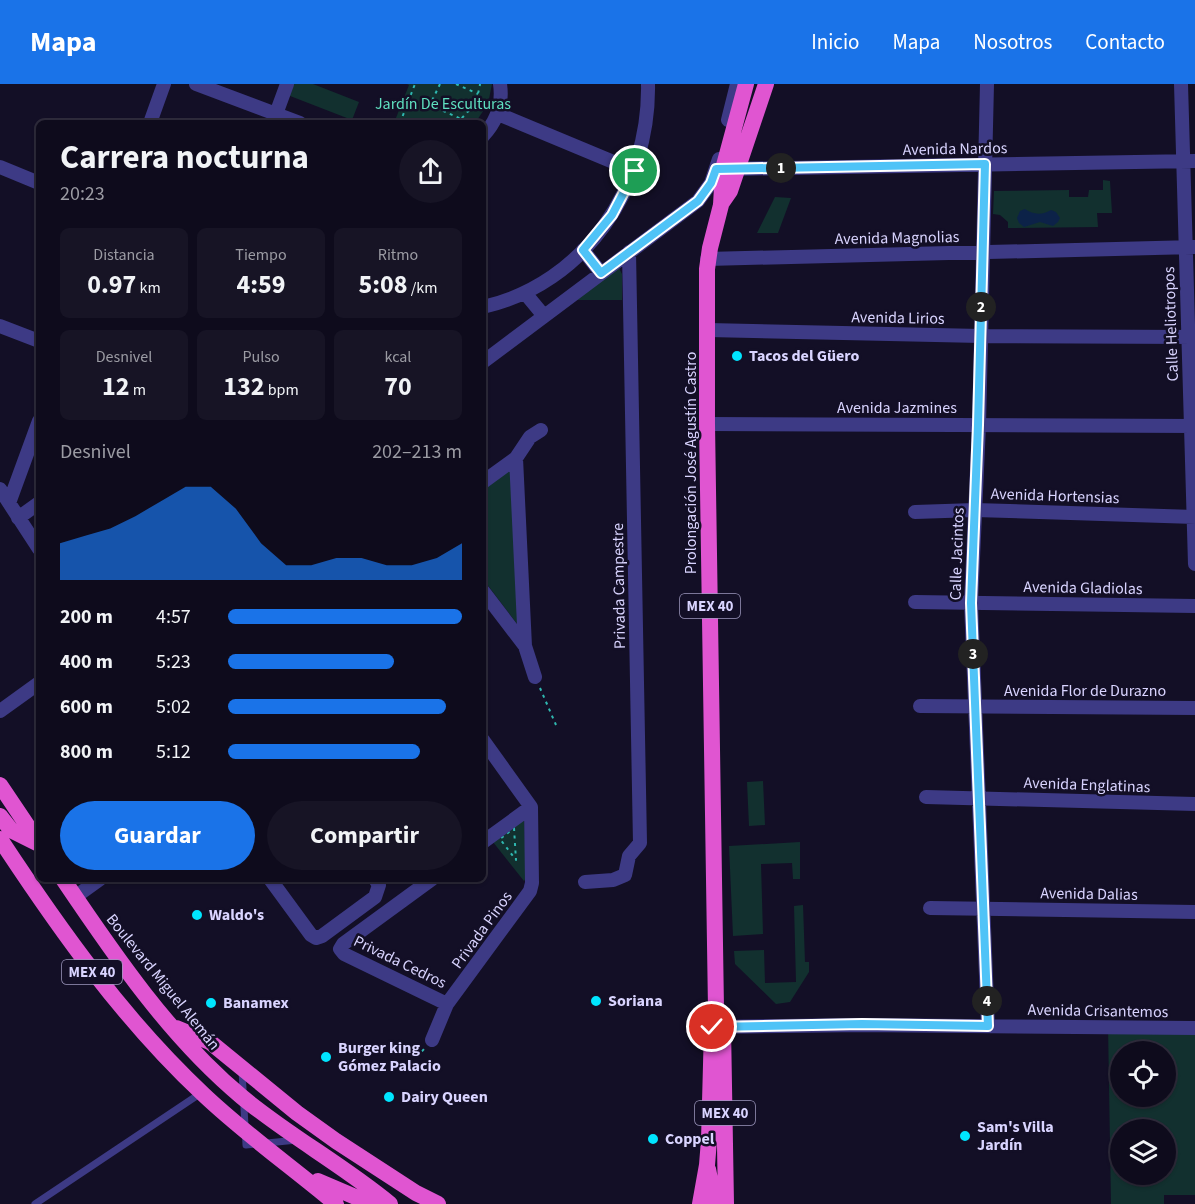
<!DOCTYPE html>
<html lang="es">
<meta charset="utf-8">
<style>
body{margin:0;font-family:"Source Sans 3",sans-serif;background:#171425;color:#f1f3f6;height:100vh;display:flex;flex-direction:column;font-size:22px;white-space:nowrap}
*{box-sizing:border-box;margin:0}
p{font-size:20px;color:#9b9ba3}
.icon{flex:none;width:33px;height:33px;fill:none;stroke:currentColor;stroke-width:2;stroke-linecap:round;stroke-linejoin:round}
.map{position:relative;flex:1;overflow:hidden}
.details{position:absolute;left:36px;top:36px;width:450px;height:762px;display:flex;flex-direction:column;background:#0e0b1c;border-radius:9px;box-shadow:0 2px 4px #0004,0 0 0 2px #2e2b3b}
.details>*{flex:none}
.controls{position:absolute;left:1110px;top:957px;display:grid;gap:12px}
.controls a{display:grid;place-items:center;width:66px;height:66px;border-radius:50%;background:#0e0b1c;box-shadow:0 2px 4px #0004,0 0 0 2px #2e2b3b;font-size:30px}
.pin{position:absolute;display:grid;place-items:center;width:51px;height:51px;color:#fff;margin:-26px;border:3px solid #fff;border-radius:50%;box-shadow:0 2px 6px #0007}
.km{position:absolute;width:30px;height:30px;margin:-15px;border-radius:50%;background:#222;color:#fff;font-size:16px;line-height:30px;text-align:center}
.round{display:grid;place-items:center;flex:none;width:63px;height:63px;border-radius:32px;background:#171425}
.head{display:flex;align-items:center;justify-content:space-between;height:102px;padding:0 24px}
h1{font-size:33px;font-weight:700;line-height:45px}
.stats{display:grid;grid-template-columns:repeat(3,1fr);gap:9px;height:102px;padding:6px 24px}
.stats div{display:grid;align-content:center;border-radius:9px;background:#171425;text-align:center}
.stats b{font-size:26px;font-weight:700}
.stats small{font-size:16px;font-weight:400}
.stats p{font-size:16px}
.chart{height:168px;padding:12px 24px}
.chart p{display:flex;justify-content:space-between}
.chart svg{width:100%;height:108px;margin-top:6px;fill:#1a73e8;opacity:.7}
.primary-button{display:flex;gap:12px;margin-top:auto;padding:12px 24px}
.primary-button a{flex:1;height:69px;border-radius:36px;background:#1a73e8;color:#fff;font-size:24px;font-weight:700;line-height:69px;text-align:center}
.primary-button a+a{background:#171425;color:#f1f3f6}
ul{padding:0 24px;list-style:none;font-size:20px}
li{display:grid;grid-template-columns:96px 72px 1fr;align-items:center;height:45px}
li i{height:15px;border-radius:8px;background:#1a73e8}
header{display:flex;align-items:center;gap:36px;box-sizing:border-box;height:84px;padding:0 30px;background:#1a73e8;color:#fff}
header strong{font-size:28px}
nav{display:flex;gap:33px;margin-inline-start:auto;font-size:21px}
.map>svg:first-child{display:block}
.green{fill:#12302f;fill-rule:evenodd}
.water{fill:#0c2248}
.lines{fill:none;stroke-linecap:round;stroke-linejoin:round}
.path{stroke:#2fb8b0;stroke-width:2;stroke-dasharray:3 4.5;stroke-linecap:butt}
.service{stroke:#3d3a85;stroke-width:7}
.minor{stroke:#3d3a85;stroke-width:14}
.trunk{stroke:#e055d1;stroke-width:16}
.route-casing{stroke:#fff;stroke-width:12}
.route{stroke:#4fc3f7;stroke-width:8}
.poi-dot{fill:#00e5ff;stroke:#130f26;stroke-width:2}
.labels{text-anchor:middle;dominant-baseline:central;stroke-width:5;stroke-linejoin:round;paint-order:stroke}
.shield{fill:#130f26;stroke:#9e99be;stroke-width:1.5}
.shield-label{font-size:15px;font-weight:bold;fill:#d9d4ff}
.park-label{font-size:16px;fill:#5fe0c0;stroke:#130f26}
.street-label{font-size:16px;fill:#d9d4ff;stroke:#130f26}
.poi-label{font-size:16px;font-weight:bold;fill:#d9d4ff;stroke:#130f26;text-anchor:start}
</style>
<header>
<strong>Mapa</strong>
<nav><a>Inicio</a><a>Mapa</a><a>Nosotros</a><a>Contacto</a></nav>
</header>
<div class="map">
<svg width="1195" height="1120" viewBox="0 0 1195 1120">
<rect width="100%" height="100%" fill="#130f26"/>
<path class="green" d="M 289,0 L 313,0 L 359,18 L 352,36 L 285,10 Z
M 407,0 L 492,0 L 488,20 L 475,39 L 394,39 L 409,1 Z
M 1103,96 L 1110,97 L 1112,129 L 1097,129 L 1098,143 L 1008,144 L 1008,138 L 1000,131 L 993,130 L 994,107 L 1069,106 L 1069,113 L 1088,113 L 1089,106 L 1103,106 Z
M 775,113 L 791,114 L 778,149 L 757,149 Z
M 619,184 L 622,190 L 622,216 L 575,216 Z
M 510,374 L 521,545 L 483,495 L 483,392 Z
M 763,697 L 765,741 L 749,742 L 747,698 Z
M 524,727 L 526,794 L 524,797 L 489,753 Z
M 800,758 L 800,795 L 793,795 L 792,779 L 761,780 L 763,850 L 733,852 L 729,762 Z
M 803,821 L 805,878 L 809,878 L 809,888 L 790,918 L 776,920 L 735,880 L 734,867 L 764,866 L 765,899 L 796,898 L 794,822 Z
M 1195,940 L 1195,1111 L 1164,1111 L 1164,1120 L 1111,1120 L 1108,941 ZM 1120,968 L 1166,968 L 1166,1012 L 1120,1012 ZM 1120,1046 L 1166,1046 L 1166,1090 L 1120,1090 Z"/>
<path class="water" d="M 1025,125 C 1033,131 1043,131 1051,126 L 1056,128 L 1060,134 L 1058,138 L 1053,142 L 1040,138 L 1024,143 L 1019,139 L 1017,134 L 1020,127 Z"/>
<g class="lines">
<path class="path" d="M 440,0 L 430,21 L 461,35
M 456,0 L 478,10
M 400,39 L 415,0
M 456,39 C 469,29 478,16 480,0
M 540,604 L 556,641
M 514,744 L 516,776 L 500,755 Z
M 417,973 L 424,965"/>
<path class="service" d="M 242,986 L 246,1061 L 256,1060
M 267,1059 L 297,1056
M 35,1120 L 201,1009"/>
<path class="minor" d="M 196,0 L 300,39
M 987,0 L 979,341 L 971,519 L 988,942
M 1181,0 L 1195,480
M 276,30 L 287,0
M 498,30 L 635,87
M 728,36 L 737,0
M 150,39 L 164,0
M 483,52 C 497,37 503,20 500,0
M 0,83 L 39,99
M 727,85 L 1195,77
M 583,166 L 601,189
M 707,175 L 1195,163
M 525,209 L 544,232
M 483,223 C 585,200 650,102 648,0
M 0,242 L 39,257
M 708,246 L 981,252 L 1195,253
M 483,278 L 698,117 L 711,99 L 719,75
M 707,340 L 1195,342
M 516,374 L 525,562 L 535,593
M 483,398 L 516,374 L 530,353 L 541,346
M 0,405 L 39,465
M 9,419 L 39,337
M 915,428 L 975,426 L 1195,433
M 18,434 L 39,419
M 483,507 L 525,562
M 915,518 L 1195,522
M 920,622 L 1195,624
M 0,627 L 39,599
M 926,713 L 1195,720
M 483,758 L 531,723
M 270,795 L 311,851 L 316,854 L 322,852 L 375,813 L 379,801 L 375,795
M 432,795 L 343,860 L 340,865 L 344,870 L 447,920
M 585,798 L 613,796 L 625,791 L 629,772 L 640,759 L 629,168
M 75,813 L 100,795
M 930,824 L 1195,828
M 714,943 L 862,941 L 1195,944
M 432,956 L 447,920 L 530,807 L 532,799 L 531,723 L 483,656"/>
<path class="trunk" d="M 721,120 L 730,107 L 766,0
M 0,701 L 39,759
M 0,732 L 11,746 L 37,759
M 0,755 C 60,846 123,935 203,1010 C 245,1050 292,1083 336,1120
M 63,795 C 115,872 170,953 242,1013 C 289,1052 343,1081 390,1120
M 718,929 L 723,943 L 726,1120
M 176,944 L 210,958 L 297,1029 L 336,1057 L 416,1109 L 438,1120
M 708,1085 L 715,1120
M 318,1097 L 372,1120
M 700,1120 L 707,1081 L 709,1056 L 712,943 L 716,925 L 707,340 L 707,185 L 710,164 L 721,121 L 723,85 L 746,0"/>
</g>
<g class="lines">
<defs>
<path id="route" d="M 635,87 L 612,131 L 583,166 L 601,189 L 698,117 L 711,99 L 716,85 L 985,80 L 978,341 L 971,519 L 988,942 L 862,940 L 712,943"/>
</defs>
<use href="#route" class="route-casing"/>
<use href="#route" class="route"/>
</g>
<g class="poi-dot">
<circle cx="737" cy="272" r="6"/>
<circle cx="197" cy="831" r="6"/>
<circle cx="596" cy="917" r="6"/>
<circle cx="211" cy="919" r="6"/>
<circle cx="326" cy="973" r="6"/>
<circle cx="389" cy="1013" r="6"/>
<circle cx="965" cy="1052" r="6"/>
<circle cx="653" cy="1055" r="6"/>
</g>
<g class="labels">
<g class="shield">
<rect x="680" y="510" width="60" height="24" rx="4.5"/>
<rect x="62" y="876" width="60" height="24" rx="4.5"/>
<rect x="695" y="1017" width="60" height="24" rx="4.5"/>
</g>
<g class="shield-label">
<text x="710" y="522">MEX 40</text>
<text x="92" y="888">MEX 40</text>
<text x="725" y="1029">MEX 40</text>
</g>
<g class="park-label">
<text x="443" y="20">Jardín De Esculturas</text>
</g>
<g class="street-label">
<text transform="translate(955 65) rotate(-1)">Avenida Nardos</text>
<text transform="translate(897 154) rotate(-1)">Avenida Magnolias</text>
<text transform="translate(898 234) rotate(1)">Avenida Lirios</text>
<text transform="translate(1171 240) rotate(-92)">Calle Heliotropos</text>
<text x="897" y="324">Avenida Jazmines</text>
<text transform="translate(691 379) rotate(-90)">Prolongación José Agustín Castro</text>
<text transform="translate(1055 412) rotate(2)">Avenida Hortensias</text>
<text transform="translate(957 470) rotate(-88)">Calle Jacintos</text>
<text transform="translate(619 502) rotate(-91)">Privada Campestre</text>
<text transform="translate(1083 504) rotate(1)">Avenida Gladiolas</text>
<text x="1085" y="607">Avenida Flor de Durazno</text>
<text transform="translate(1087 701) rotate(2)">Avenida Englatinas</text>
<text transform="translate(1089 810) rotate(1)">Avenida Dalias</text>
<text transform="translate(482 846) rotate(-54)">Privada Pinos</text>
<text transform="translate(400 878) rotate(26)">Privada Cedros</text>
<text transform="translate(163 898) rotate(51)">Boulevard Miguel Alemán</text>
<text transform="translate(1098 927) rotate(1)">Avenida Crisantemos</text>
</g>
<g class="poi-label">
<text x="749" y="272">Tacos del Güero</text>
<text x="209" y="831">Waldo's</text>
<text x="608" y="917">Soriana</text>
<text x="223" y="919">Banamex</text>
<text x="338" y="964">Burger king<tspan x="338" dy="18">Gómez Palacio</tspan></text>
<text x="401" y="1013">Dairy Queen</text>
<text x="977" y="1043">Sam's Villa<tspan x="977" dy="18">Jardín</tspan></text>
<text x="665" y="1055">Coppel</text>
</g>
</g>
</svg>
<div class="controls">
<a><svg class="icon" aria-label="locate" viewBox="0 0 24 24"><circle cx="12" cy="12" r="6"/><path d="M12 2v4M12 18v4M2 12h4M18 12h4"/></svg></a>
<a><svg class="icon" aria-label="layers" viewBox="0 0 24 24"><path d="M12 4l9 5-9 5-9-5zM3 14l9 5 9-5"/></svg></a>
</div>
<div class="pin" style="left:635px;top:87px;background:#1e9e55"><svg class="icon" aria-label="arrive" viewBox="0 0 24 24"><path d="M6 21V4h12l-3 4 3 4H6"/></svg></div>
<div class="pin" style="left:712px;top:943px;background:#d93025"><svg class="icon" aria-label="check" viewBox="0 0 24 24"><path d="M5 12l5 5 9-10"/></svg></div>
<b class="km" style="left:781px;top:84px">1</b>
<b class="km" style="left:981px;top:223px">2</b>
<b class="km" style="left:973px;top:570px">3</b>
<b class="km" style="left:987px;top:917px">4</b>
<section class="details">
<div class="head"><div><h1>Carrera nocturna</h1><p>20:23</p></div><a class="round"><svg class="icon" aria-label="share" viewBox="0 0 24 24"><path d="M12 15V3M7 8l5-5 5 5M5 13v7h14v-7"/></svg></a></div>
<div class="stats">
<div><p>Distancia</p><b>0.97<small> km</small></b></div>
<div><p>Tiempo</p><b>4:59</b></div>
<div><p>Ritmo</p><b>5:08<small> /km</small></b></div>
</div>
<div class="stats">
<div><p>Desnivel</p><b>12<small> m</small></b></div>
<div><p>Pulso</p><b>132<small> bpm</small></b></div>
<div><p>kcal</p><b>70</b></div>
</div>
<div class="chart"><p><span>Desnivel</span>202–213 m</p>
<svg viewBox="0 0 160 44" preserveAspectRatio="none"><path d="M0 44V29L10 26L20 23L30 18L40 12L50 6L60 6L70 15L80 29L90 38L100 38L110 35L120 35L130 38L140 38L150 35L160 29V44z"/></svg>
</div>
<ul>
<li><b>200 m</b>4:57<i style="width:100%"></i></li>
<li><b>400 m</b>5:23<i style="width:71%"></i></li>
<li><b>600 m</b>5:02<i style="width:93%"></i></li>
<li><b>800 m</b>5:12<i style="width:82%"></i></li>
</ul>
<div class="primary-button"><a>Guardar</a><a>Compartir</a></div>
</section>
</div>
